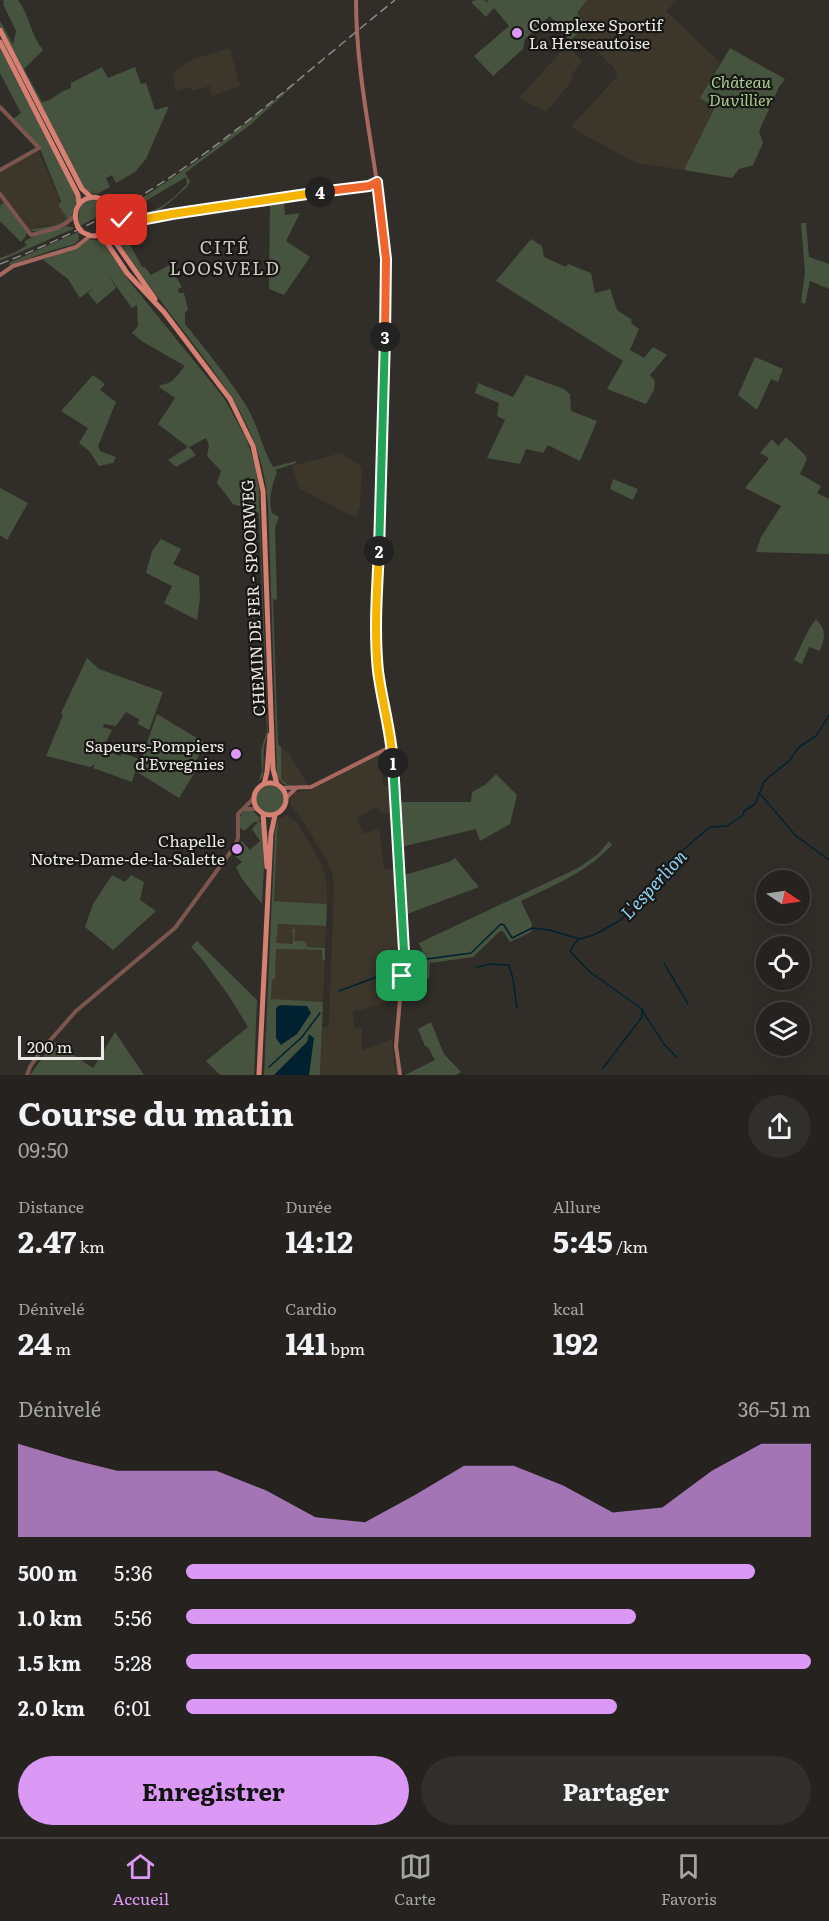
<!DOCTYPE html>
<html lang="fr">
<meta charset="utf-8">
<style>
body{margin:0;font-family:Literata,serif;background:#312f2c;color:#f1f3f6;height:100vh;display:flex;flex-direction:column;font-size:22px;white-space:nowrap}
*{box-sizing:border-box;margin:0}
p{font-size:20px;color:#a3a4a4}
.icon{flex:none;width:33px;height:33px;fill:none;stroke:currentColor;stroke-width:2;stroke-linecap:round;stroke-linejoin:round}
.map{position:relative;height:1075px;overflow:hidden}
.side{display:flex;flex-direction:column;background:#25221f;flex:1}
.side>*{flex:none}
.needle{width:39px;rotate:103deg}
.buttons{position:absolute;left:756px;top:870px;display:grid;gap:12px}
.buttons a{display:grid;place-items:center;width:54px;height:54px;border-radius:50%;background:#25221f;box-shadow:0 6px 24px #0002,0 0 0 2px #423f3d;font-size:30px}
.scale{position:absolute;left:18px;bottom:15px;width:86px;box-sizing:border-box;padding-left:6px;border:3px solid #eceae7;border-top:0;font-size:16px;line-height:21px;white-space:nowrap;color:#eceae7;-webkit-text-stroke:4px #181714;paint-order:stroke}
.pin{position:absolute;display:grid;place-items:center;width:51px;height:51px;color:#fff;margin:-26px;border-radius:12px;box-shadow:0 3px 9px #0006}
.km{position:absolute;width:30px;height:30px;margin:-15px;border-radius:50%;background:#222;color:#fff;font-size:16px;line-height:30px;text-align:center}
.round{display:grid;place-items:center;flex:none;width:63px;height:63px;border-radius:32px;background:#312f2c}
.head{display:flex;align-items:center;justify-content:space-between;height:102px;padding:0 18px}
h1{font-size:33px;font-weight:700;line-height:45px}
.stats{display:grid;grid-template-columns:repeat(3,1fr);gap:9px;height:102px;padding:6px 18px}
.stats div{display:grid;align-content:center}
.stats b{font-size:30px;font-weight:700}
.stats small{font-size:16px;font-weight:400}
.stats p{font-size:16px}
.chart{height:168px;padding:12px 18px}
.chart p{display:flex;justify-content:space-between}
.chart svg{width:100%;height:108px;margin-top:6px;fill:#db99f5;opacity:.7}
.cta{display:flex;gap:12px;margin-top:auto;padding:12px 18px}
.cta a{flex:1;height:69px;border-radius:36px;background:#db99f5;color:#111;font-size:24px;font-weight:700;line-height:69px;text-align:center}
.cta a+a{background:#312f2c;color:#f1f3f6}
ul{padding:0 18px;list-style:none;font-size:20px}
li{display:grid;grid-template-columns:96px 72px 1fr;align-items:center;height:45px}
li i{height:15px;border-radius:8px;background:#db99f5}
.dock{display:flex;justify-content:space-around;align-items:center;height:84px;border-top:2px solid #423f3d;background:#25221f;font-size:16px;color:#a3a4a4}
.dock a{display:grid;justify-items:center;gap:3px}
.dock .current{color:#db99f5}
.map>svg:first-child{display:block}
.built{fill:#3c362b}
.green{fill:#46533e;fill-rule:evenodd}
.water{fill:#002230}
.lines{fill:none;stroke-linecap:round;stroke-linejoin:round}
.stream{stroke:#002230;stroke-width:1.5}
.tertiary{stroke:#7c554f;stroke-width:4}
.secondary{stroke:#a66961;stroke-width:4}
.trunk{stroke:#d68074;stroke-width:5}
.rail{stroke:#8c8985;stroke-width:1.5;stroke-dasharray:9 4.5;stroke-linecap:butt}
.trunk-bridge{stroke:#d68074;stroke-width:5}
.split-1-casing{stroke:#fff;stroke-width:12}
.split-2-casing{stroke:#fff;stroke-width:12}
.split-3-casing{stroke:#fff;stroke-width:12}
.split-4-casing{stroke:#fff;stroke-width:12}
.split-5-casing{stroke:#fff;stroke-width:12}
.split-1{stroke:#22a559;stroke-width:8}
.split-2{stroke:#f5b400;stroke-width:8}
.split-3{stroke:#22a559;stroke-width:8}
.split-4{stroke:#f0652b;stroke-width:8}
.split-5{stroke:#f5b400;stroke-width:8}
.poi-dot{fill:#db99f5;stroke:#181714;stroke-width:2}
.labels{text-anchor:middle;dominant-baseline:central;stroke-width:4.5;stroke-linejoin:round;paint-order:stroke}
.poi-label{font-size:16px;fill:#eceae7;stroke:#181714;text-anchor:end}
.park-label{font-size:16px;font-style:italic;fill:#abce94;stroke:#181714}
.street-label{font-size:16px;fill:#eceae7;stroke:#181714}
.neighbourhood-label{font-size:18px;letter-spacing:1.5px;fill:#cbc7c1;stroke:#181714}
.water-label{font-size:18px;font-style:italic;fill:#8ad3f6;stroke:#181714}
</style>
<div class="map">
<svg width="829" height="1075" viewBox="0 0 829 1075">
<rect width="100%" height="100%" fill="#312e29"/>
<path class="built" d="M 587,0 L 678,0 L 666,11 L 720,62 L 700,97 L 715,106 L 684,170 L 637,163 L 613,151 L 571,127 L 618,75 L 612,66 L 583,37 L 571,49 L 582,61 L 571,76 L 572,81 L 546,112 L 519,98 L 587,23 L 577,13 Z
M 230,48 L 240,86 L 212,96 L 210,86 L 192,91 L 190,87 L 177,91 L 175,89 L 173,72 L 191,60 Z
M 37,151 L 39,152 L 59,198 L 58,205 L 67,218 L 57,225 L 41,226 L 30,230 L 7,200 L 0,206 L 0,171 Z
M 341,453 L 362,467 L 360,506 L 356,518 L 300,489 L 292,466 Z
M 281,747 L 290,755 L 309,787 L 287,784 L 281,779 Z
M 381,753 L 383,786 L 392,786 L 394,824 L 390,824 L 388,813 L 382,813 L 377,807 L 356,818 L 364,834 L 379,827 L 384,869 L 396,868 L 402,949 L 397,999 L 353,1012 L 354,1027 L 362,1028 L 362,1050 L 392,1039 L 394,1062 L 398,1075 L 320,1075 L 322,1027 L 328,1027 L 329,1021 L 334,887 L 332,873 L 326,859 L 299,815 L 291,806 L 290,800 L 294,792 L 310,790 Z
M 287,815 L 297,822 L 322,865 L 327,886 L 327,904 L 274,901 L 278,819 Z
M 274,924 L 326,926 L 323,1002 L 271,1000 Z"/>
<path class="green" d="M 1,0 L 18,0 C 30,16 30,34 43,50 L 24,69 L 42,102 C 53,101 59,91 71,88 L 71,83 L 102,67 L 108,78 L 135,67 L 141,84 L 146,83 L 155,110 L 169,106 L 146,159 L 135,172 L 116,183 L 112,175 L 106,178 L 110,187 L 97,194 L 86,192 L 0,26 L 0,21 L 13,44 L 16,31 L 3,4 L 4,1 Z
M 475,0 L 484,0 L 488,3 L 487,0 L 587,0 L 577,13 L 586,25 L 570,41 L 550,16 L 525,39 L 523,49 L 493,76 L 474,56 L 509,26 L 494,8 L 486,17 L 471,2 Z
M 0,47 L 77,197 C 76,203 73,215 69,219 C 61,228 39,235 30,230 C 42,226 59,228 67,218 L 58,205 L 61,201 L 39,146 L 13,119 L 21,113 L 0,73 Z
M 730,48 L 785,79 L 779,87 L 759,131 L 763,143 L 753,165 L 739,169 L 732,178 L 684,170 L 715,107 L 700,98 L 702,94 Z
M 302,78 L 250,125 L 185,173 L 190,181 L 187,187 C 168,203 144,231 118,215 L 116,212 L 150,193 L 204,156 ZM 186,177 L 187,184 C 173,199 158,213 137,214 L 134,208 Z
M 91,200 C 100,200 105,203 110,210 L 80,226 C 77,212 78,205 91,200 Z
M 4,202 L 27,232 L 26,236 L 21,242 L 0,221 L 0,206 Z
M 270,202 L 284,202 L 285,215 L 300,213 L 286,241 L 310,257 L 284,295 L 269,289 Z
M 122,223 L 122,229 L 142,267 L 145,267 L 151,275 L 169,265 L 182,287 L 178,289 L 179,293 L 184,293 L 188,310 L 185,312 L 185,324 C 205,349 230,379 247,407 C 258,426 262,448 273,467 L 296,461 L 296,463 L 275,470 L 277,472 C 272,485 268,500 272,513 L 279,517 L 275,528 L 277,600 L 273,599 L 278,744 L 281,747 L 281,779 L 287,784 L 294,786 C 285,787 281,783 277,775 L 268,503 C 261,429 228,390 185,333 C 160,301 136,268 113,234 L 115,225 Z
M 801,223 L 806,223 L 809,257 L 829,264 L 829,289 L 810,281 L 805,304 L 801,302 L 805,273 Z
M 66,226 L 75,228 L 0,261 L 0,258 L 16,252 L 27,245 L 24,242 C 36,232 52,233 66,226 Z
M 78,232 L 79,240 L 75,244 L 50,251 L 10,265 L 9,263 Z
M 90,239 L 103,242 L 130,282 L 224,398 L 246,438 L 255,465 L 259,489 L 268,734 L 264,747 L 263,776 L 258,783 L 262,771 L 261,750 L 267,731 L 259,513 L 233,504 L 217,483 L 221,471 L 207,456 L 209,446 L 206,438 L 189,447 L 196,455 L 176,467 L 168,460 L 188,447 L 158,424 L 175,398 L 159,387 L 160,385 C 173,384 177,375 185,366 L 143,342 L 132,333 L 138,326 L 137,305 L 132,308 L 109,276 L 116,288 L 97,304 L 88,293 L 99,284 L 80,298 L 68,279 L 43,260 L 59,253 L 75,249 Z
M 531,239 L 542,246 L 544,257 L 566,267 L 568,264 L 591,273 L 595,293 L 610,289 L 617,310 L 632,320 L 631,323 L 639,329 L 630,350 L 644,358 L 653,347 L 667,355 L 650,375 L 655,381 L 654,390 L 646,404 L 607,389 L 623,361 L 496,281 Z
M 755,357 L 783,369 L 778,382 L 771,379 L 757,410 L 738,395 Z
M 93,375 L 105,384 L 100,390 L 116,402 L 98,446 L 100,451 L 116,457 L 113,463 L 99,466 L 90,452 L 79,443 L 88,428 L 61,411 Z
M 526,375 L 564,389 L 570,394 L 571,411 L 597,421 L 580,461 L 548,445 L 543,453 L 526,449 L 520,464 L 487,458 L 505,420 L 497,416 L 499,403 L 475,393 L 478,383 L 513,397 Z
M 786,437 L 804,454 L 807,459 L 800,474 L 821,486 L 817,493 L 829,499 L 829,554 L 756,552 L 761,537 L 781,506 L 745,488 L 769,458 L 760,453 L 772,439 L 778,446 Z
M 613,479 L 638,489 L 633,500 L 610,489 Z
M 0,488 L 28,503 L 7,540 L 0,535 Z
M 161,539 L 181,549 L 173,564 L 199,576 L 200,599 L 197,620 L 164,603 L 172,586 L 146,573 L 152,551 Z
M 816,619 C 827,632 825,636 820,651 L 809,647 L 802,664 L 794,660 L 809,629 Z
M 87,658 L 99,669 L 163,692 L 149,730 L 138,724 L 139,719 L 126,712 L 116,726 L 104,724 L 103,727 L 112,730 L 95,764 L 90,767 L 46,756 L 63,715 L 61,713 Z
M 157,714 L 205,743 L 196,761 L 200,764 L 179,798 L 137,772 Z
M 103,749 L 120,756 L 123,753 L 139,759 L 132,782 L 93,768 Z
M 496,774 L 517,795 L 510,824 L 480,841 L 476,829 L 401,847 L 398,802 L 471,802 L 472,792 L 485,785 Z
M256 800a14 14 0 1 1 28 0a14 14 0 1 1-28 0Z
M 244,811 L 253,811 L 260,818 L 259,822 L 262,823 L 264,867 L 262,904 L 242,879 L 236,867 L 242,862 L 233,854 L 242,841 L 250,850 L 260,841 L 252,829 L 258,822 L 254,822 L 244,831 L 239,827 L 239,818 Z
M 278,819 L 274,901 L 327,904 L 326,926 L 278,924 L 276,943 L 293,944 L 293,933 L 292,930 L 295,928 L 294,941 L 304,941 L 308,947 L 325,948 L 325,960 L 323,961 L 323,958 L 320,958 L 322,957 L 322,950 L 276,949 L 275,979 L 272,979 L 271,999 L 323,1002 L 320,1075 L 309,1075 L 311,1056 L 307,1042 L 274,1075 L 264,1075 L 275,831 Z
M 609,841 L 612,845 C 584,874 556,884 521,901 L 532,924 L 531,932 L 510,942 L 503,931 L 500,931 L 473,957 L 430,963 L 429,978 L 405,985 L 407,968 L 426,960 L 419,943 L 578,868 L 598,854 Z
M 455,858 L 479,887 L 407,914 L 404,875 L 449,862 Z
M 112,875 L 125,882 L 131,875 L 144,882 L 140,900 L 156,911 L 113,950 L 85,927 L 93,904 Z
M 197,941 L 257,1000 L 254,1075 L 220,1075 L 206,1061 L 248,1027 L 229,996 L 202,959 L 191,947 Z
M 431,1022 L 444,1054 L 461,1072 L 456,1075 L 405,1075 L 435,1060 L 428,1047 L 425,1046 L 418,1029 Z
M 115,1032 L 144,1075 L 30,1075 L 54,1042 L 93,1068 Z"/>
<path class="water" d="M 280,1005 L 307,1006 L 311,1013 L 297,1034 L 281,1045 L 276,1038 L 276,1008 Z
M 309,1034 L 314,1038 L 309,1075 L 274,1075 L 307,1042 Z"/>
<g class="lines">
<path class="stream" d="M 761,795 L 796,836 L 829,860
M 578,939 L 570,951 L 590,972 L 642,1009 L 642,1017 L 603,1068
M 664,963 L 688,1004
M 409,966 L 427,959 L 471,953 L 501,924 L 504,925 L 512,938 L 532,928 L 549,930 L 580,939 L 596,934 L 619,921 L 633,909 L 676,856 L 705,831 L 711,827 L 727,826 L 743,815 L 744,811 L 755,804 L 764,782 L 770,776 L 789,761 L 799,747 L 816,736 L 829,715
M 477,967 L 490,964 L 509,965 L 513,979 L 517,1008
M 339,991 L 382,975
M 642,1010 L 664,1044 L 677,1058
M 269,1067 L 302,1037 L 320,1013"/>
<path class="tertiary" d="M 0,107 L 39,148 L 0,170
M 0,194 L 31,235 C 47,230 62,230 74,216
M 245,809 L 257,809
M 27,1075 L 30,1067 L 40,1052 L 76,1011 L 175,928 L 235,846 L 238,838 L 238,814 L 253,799"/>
<path class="secondary" d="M 356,0 C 356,62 368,122 377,183 C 383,226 386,268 386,311 L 377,649 L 380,681 L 392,746 L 404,951 L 396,1046 L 400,1075
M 113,224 C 123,219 133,222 144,220 C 218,203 294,196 369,186 L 377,182
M 0,275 L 13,266 L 76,247 L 90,236
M 282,788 L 311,787 L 392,746
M 286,798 L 296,788"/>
<path class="trunk" d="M 0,30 L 82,189 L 91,197
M 0,42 L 78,195 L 79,204
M 78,227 C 66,201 98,185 112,209
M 109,229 L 113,239 L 155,299
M 81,231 C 96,242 113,233 114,214
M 99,235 L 107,243 L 127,273 L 164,312 L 230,399 L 253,446 L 263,491 L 273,769 L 277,784
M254 799a16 16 0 1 1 32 0a16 16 0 1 1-32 0Z
M 264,784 L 267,772 L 270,735
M 263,814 L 267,867
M 259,1075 L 271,834 L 275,815"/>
<path class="rail" d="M 0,264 C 64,239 124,209 181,170 C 256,119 324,57 395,0"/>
<path class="trunk-bridge" d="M 112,209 L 114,214
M 78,227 L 81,231"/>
</g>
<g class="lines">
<defs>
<path id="split-1" d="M 393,763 L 404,951 L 402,976"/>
<path id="split-2" d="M 379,551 C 377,590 374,632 378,671 C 382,702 391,731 393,763"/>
<path id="split-3" d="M 379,551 L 385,337"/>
<path id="split-4" d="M 320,192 L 369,186 L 377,182 L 386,259 L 385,337"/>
<path id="split-5" d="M 122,220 L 135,221 L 172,214 L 320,192"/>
</defs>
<use href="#split-1" class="split-1-casing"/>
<use href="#split-2" class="split-2-casing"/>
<use href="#split-3" class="split-3-casing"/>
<use href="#split-4" class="split-4-casing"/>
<use href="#split-5" class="split-5-casing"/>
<use href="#split-1" class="split-1"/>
<use href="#split-2" class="split-2"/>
<use href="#split-3" class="split-3"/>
<use href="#split-4" class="split-4"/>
<use href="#split-5" class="split-5"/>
</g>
<g class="poi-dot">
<circle cx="517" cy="33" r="6"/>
<circle cx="236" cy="754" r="6"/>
<circle cx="237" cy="849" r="6"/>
</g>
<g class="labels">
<g class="poi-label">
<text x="529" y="24" text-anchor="start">Complexe Sportif<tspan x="529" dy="18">La Herseautoise</tspan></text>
<text x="224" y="745">Sapeurs-Pompiers<tspan x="224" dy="18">d'Evregnies</tspan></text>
<text x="225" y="840">Chapelle<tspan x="225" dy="18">Notre-Dame-de-la-Salette</tspan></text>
</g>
<g class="park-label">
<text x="741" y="81">Château<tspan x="741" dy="18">Duvillier</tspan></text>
</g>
<g class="street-label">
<text transform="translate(252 598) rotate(-93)">CHEMIN DE FER - SPOORWEG</text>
</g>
<g class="neighbourhood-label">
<text x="225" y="246">CITÉ<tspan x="225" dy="21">LOOSVELD</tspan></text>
</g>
<g class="water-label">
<text transform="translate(653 884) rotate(-47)">L'esperlion</text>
</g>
</g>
</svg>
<div class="buttons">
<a><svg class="needle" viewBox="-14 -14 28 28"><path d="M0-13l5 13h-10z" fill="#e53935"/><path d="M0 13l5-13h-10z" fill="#a3a4a4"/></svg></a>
<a><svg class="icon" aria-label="locate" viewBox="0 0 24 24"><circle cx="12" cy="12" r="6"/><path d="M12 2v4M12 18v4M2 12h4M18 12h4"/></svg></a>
<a><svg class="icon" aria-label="layers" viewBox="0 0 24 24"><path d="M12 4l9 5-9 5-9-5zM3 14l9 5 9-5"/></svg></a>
</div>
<div class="scale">200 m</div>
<div class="pin" style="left:402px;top:976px;background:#1e9e55"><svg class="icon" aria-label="arrive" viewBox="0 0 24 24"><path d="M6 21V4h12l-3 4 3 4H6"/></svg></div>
<div class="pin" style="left:122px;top:220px;background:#d93025"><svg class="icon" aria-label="check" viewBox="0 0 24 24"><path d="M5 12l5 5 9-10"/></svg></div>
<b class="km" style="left:393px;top:763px">1</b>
<b class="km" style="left:379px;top:551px">2</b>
<b class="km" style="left:385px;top:337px">3</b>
<b class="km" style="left:320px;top:192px">4</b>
</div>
<section class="side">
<div class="head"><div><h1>Course du matin</h1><p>09:50</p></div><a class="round"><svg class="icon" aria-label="share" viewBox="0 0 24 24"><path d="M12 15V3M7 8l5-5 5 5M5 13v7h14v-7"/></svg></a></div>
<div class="stats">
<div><p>Distance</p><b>2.47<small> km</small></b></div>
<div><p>Durée</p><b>14:12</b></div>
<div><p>Allure</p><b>5:45<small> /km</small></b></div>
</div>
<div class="stats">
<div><p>Dénivelé</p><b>24<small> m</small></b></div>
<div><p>Cardio</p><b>141<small> bpm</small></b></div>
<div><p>kcal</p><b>192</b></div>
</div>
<div class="chart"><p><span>Dénivelé</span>36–51 m</p>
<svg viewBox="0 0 160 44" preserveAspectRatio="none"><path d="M0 44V6L10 12L20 17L30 17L40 17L50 25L60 36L70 38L80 27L90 15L100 15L110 23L120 34L130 32L140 17L150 6L160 6V44z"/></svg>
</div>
<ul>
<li><b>500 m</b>5:36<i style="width:91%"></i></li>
<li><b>1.0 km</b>5:56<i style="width:72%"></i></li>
<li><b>1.5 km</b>5:28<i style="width:100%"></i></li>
<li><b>2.0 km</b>6:01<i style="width:69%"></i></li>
</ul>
<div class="cta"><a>Enregistrer</a><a>Partager</a></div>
</section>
<nav class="dock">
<a class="current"><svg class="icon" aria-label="home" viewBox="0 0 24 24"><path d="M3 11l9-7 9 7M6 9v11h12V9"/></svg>Accueil</a>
<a><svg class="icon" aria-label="map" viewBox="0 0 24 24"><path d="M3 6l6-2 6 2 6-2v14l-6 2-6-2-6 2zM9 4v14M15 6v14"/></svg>Carte</a>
<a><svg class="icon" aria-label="saved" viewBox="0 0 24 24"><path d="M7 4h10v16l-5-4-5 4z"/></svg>Favoris</a>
</nav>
